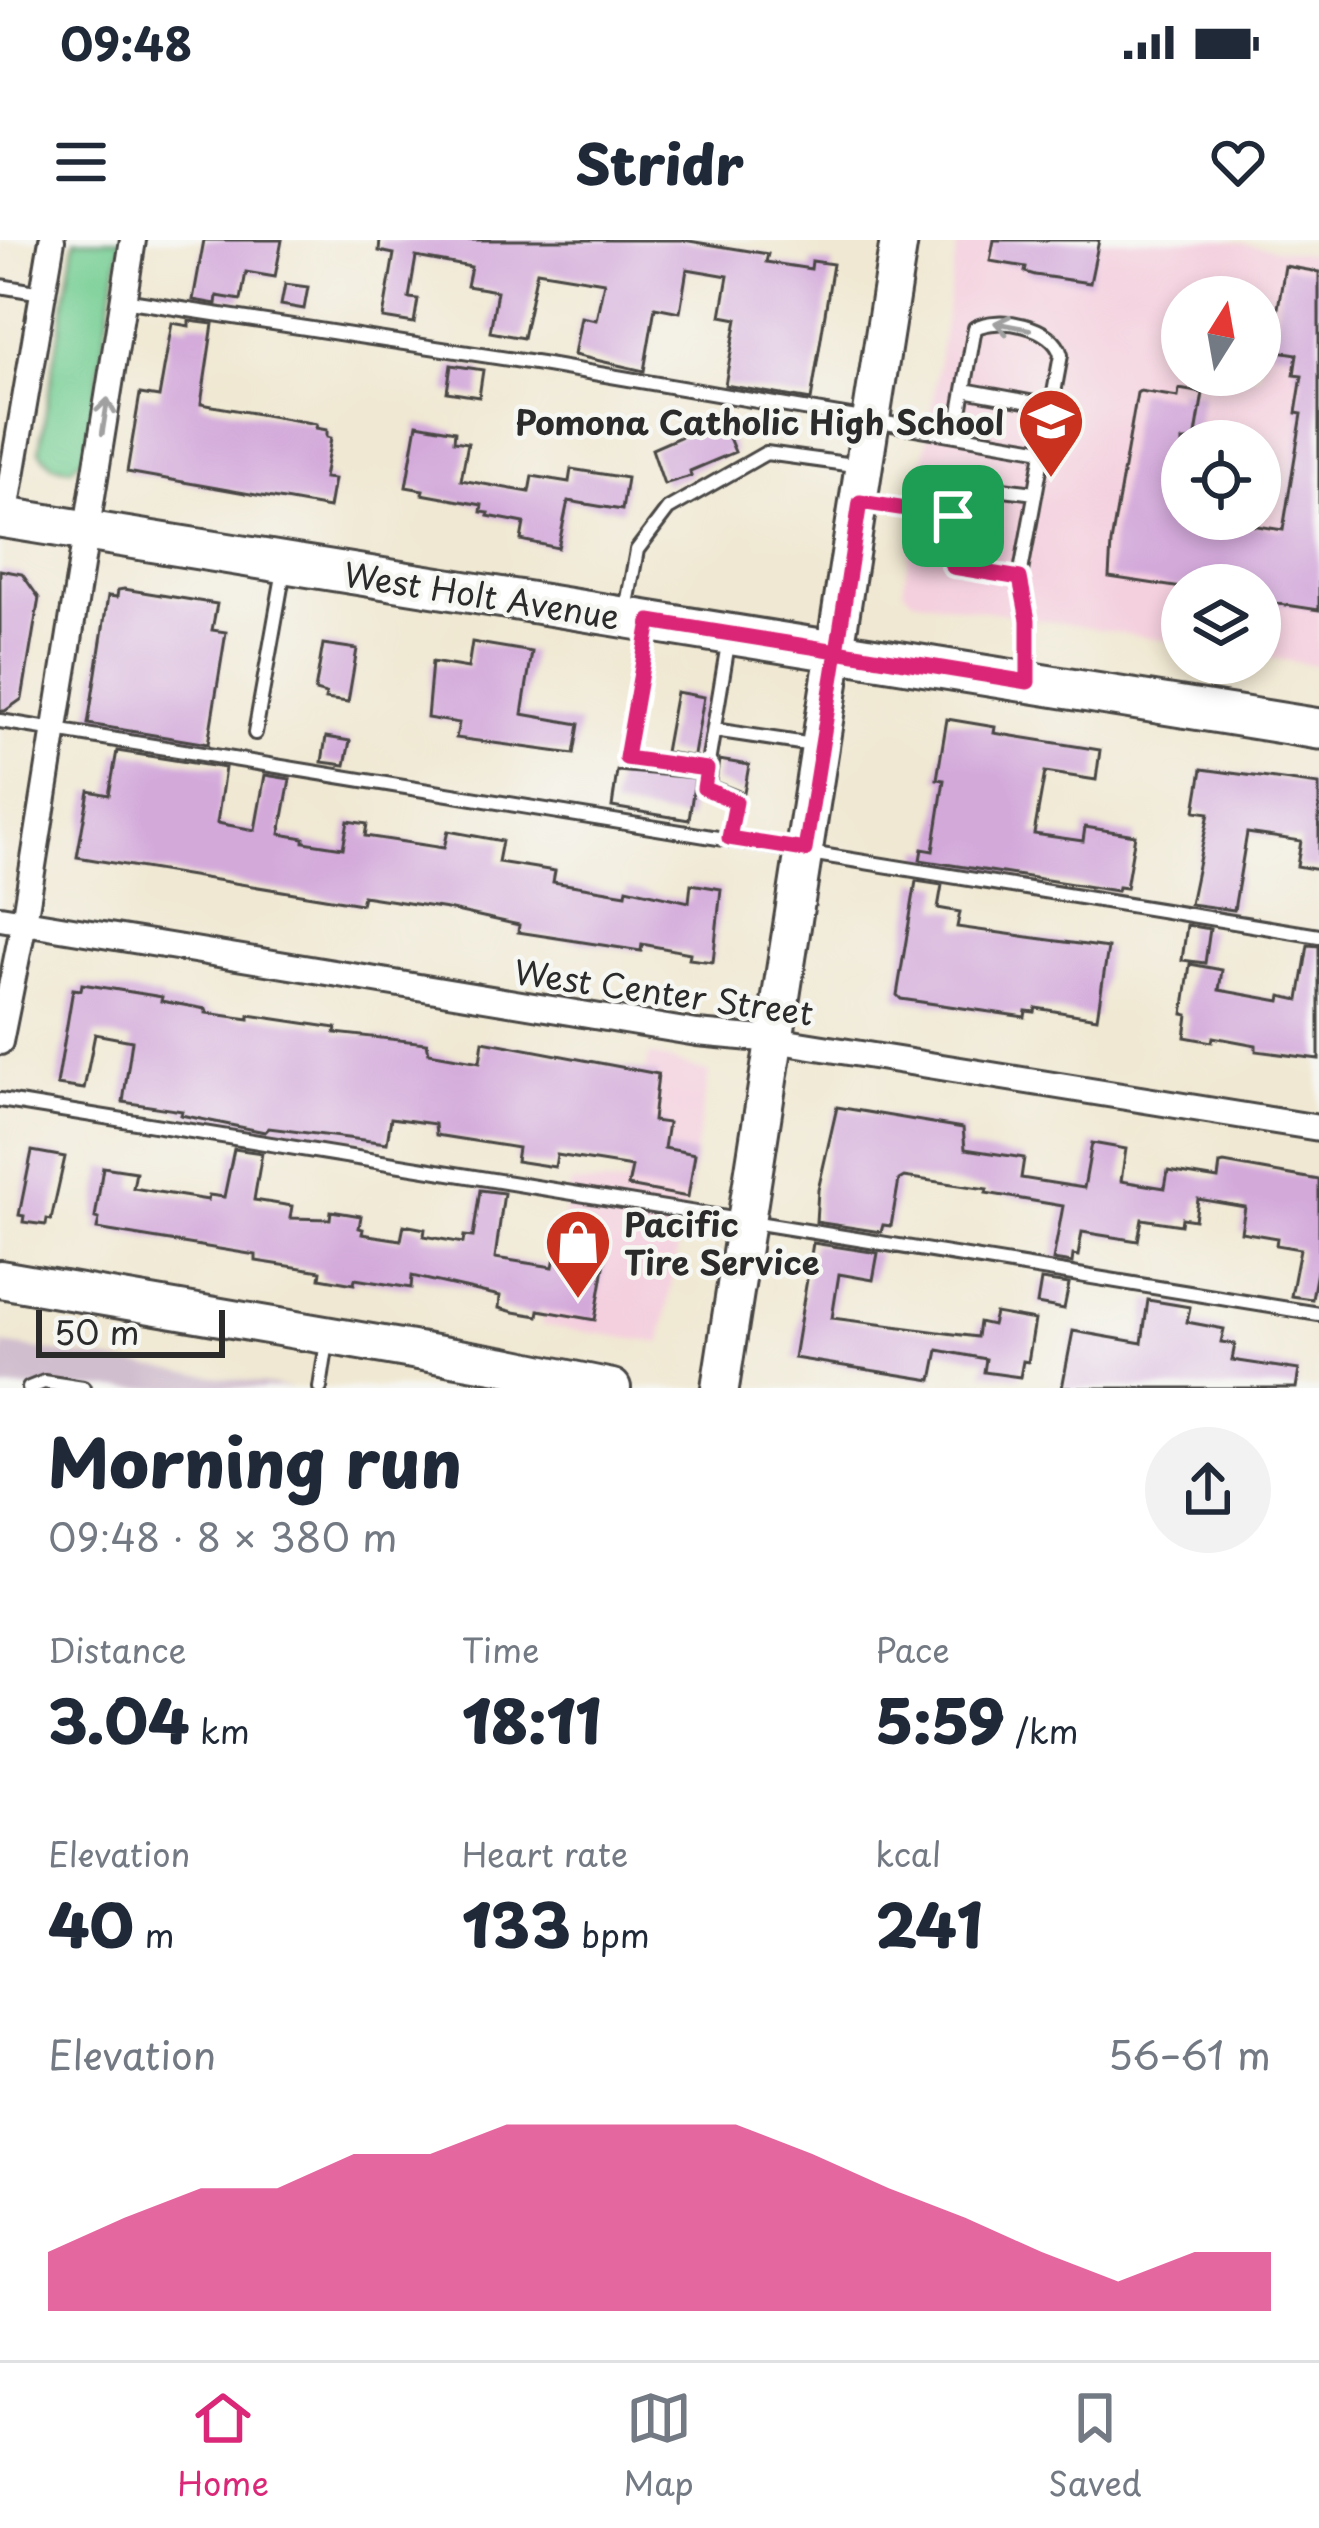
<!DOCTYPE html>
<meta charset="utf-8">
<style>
body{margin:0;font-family:"Playpen Sans",sans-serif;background:#f2f2f3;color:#1f2937;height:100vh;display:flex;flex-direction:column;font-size:45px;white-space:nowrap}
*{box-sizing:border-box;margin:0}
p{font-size:39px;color:#747a83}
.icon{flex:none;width:66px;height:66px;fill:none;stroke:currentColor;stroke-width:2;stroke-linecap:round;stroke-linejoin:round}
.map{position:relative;height:1148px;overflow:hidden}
.details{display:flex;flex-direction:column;background:#fff;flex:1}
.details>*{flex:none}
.needle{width:78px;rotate:11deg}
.tools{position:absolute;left:1161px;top:36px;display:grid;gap:24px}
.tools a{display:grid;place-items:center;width:120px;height:120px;border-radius:50%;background:#fff;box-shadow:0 6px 18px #0003;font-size:60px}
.scale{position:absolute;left:36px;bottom:30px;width:189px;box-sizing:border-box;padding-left:12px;border:6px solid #2b2b2b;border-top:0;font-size:33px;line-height:42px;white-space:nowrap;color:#2b2b2b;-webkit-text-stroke:9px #f6f6f2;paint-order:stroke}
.pin{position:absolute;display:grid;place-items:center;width:102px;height:102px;color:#fff;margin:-51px;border-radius:24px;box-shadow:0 6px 18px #0006}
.round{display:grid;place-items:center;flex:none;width:126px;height:126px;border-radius:63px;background:#f2f2f3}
.headline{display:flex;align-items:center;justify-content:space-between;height:204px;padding:0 48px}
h1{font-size:66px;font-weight:800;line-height:90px}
.metrics{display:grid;grid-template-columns:repeat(3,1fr);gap:18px;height:204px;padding:12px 48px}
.metrics div{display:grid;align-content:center}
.metrics b{font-size:60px;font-weight:800}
.metrics small{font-size:33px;font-weight:400}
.metrics p{font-size:33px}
.chart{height:336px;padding:24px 48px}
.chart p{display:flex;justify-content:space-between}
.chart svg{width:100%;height:216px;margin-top:12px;fill:#db2777;opacity:.7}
.status{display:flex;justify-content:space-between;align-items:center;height:84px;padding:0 60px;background:#fff;direction:ltr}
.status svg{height:33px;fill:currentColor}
header{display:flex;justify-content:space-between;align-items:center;height:156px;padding:0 48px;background:#fff;font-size:54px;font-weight:800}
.menu{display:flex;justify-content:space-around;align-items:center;height:168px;border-top:3px solid #e0e1e3;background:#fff;font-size:33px;color:#747a83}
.menu a{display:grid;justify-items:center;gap:6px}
.menu .current{color:#db2777}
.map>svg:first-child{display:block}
.built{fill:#f4cfde;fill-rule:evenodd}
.industrial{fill:#d0bdce}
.green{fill:#78cf95;stroke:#527d60;stroke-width:3}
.building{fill:#d3a9da}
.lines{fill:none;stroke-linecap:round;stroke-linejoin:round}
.lane-casing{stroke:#494744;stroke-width:18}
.street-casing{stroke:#494744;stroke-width:30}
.secondary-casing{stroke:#494744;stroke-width:42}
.primary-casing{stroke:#494744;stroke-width:45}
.lane{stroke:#fff;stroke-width:12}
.street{stroke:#fff;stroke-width:24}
.secondary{stroke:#fff;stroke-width:36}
.primary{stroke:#fff;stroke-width:39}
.oneway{stroke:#a0a0a0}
.route-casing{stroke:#fff;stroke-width:24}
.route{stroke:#db2777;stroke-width:15}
.labels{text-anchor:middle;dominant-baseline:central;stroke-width:9;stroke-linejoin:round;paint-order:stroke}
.poi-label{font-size:33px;font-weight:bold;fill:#2b2b2b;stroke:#f6f6f2;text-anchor:end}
.street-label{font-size:33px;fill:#2b2b2b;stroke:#f6f6f2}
</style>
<div class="status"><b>09:48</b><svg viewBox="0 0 49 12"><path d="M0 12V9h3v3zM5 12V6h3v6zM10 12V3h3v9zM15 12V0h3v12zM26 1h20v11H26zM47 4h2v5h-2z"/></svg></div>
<header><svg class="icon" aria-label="menu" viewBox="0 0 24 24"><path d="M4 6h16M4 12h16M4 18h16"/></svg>Stridr<svg class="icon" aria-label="heart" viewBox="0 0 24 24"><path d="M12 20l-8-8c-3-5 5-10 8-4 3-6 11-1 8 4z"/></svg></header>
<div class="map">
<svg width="1319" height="1148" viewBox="0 0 1319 1148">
<rect width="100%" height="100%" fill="#f6f6f2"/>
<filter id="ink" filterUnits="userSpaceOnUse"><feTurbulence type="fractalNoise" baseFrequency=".00833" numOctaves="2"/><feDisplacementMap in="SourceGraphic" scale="24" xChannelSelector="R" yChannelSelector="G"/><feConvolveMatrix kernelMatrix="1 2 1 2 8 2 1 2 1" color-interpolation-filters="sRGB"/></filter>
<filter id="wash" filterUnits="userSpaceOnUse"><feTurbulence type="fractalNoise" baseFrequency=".004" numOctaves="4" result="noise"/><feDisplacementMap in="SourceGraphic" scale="48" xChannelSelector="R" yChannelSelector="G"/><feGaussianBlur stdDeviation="2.7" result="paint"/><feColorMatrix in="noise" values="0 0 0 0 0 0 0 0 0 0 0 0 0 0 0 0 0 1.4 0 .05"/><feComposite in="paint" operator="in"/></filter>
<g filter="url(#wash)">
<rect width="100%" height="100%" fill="#f0e8d2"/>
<path class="built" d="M 958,0 L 1223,0 L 1319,16 L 1319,426 L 1260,416 L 1260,345 L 1182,345 L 1182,403 L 913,359 L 903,350 ZM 1182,57 L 1260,57 L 1260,135 L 1182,135 ZM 1182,201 L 1260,201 L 1260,279 L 1182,279 Z
M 649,814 L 709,833 L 661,1103 L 541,1085 L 571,943 L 627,945 Z"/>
<path class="industrial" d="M 3,1104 L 292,1148 L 0,1148 Z"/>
<path class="green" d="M 75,0 L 121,0 L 85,216 L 71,228 L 53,225 L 39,211 Z"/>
<g id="blocks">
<path class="building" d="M 204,0 L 282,0 L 275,37 L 246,32 L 241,60 L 217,56 L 216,64 L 193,60 Z
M 380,0 L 683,0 L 768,14 L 766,22 L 811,29 L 812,21 L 833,24 L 811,160 L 725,145 L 737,79 L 721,76 L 728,36 L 687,29 L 680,72 L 655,67 L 644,131 L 574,115 L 581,77 L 596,80 L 604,42 L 537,31 L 523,98 L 490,92 L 497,51 L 467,46 L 471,27 L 416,17 L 409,58 L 418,59 L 414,83 L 383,78 L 394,14 L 379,11 Z
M 994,0 L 1099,0 L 1090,43 L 1035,35 L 1025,32 L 1026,27 L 990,21 Z
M 1285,26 L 1319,32 L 1319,370 L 1260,361 L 1260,345 L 1182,345 L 1182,348 L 1109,337 L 1111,303 L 1137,153 L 1140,151 L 1178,157 L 1179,149 L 1203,153 L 1195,201 L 1182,201 L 1182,279 L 1212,279 L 1283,290 L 1302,174 L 1296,173 L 1302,136 L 1294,135 L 1297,114 L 1271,110 Z
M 285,44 L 308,47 L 304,69 L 281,65 Z
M 189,81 L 213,84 L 201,164 L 317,184 L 316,188 L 327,190 L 327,197 L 331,198 L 324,238 L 334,239 L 329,268 L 127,232 L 140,154 L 159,157 L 172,83 L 189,86 Z
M 451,125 L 483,130 L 479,157 L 447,152 Z
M 721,179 L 735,212 L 690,231 L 691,236 L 664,244 L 652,209 Z
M 417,184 L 455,191 L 454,201 L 468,203 L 461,240 L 529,252 L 532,236 L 569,242 L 571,229 L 627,238 L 622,270 L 568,261 L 558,308 L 521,300 L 524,283 L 488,276 L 489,273 L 481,272 L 482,265 L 422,254 L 423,250 L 406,247 Z
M 0,330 L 22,334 L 39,358 L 22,459 L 5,471 L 0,471 Z
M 124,349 L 217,364 L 212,390 L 226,392 L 208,504 L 88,484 L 108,356 L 117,357 L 118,350 Z
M 472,402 L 532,412 L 522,474 L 579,484 L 574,514 L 456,498 L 459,483 L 427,478 L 432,422 L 468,428 Z
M 323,404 L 357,409 L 348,462 L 325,459 L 326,454 L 315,451 Z
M 676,452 L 704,457 L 694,515 L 698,517 L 665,512 Z
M 947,479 L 995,487 L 994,493 L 1100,510 L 1096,540 L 1045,532 L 1034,594 L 1083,601 L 1085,587 L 1135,595 L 1126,648 L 1118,647 L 1117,651 L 920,620 L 922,609 L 933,611 L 944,540 L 937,539 Z
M 326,497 L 350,501 L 345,525 L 322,522 Z
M 117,511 L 225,528 L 217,583 L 255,590 L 265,535 L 290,539 L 280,594 L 304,598 L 304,602 L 343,608 L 348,581 L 367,584 L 365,596 L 444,608 L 448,591 L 502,601 L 498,622 L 555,631 L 553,642 L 626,654 L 627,648 L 689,662 L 691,644 L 721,649 L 713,722 L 689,719 L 690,713 L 642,704 L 641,711 L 518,692 L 519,685 L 447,669 L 363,656 L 361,664 L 77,617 L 89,551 L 109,555 Z
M 719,520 L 749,525 L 744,553 L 716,542 Z
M 1202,529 L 1319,545 L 1319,630 L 1297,626 L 1301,601 L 1247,593 L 1234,670 L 1190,664 L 1209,573 L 1195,571 Z
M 617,531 L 695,538 L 689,580 L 612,567 Z
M 916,641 L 942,645 L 938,668 L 960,672 L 957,687 L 1108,708 L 1097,778 L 1036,768 L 1035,772 L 1026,771 L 1025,777 L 901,759 L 897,755 Z
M 1187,685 L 1210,689 L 1205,723 L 1182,720 Z
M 1308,705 L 1319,706 L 1319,819 L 1256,811 L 1256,805 L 1213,797 L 1212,802 L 1185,797 L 1188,775 L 1183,774 L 1190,724 L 1222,730 L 1219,750 L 1280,761 L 1281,756 L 1299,760 Z
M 82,744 L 162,757 L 161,761 L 206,769 L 206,773 L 249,779 L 249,775 L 336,788 L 335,793 L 427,803 L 429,813 L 480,822 L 483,801 L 658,834 L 653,881 L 668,883 L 664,908 L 695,914 L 688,957 L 628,946 L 632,927 L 557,915 L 555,927 L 516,921 L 518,908 L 436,895 L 435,884 L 391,878 L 387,903 L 269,888 L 265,892 L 181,875 L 182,871 L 123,862 L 132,801 L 95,794 L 84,849 L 57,845 L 73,749 L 81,750 Z
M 837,867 L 963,888 L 965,909 L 1024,918 L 1021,938 L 1084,948 L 1092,903 L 1126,909 L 1121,941 L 1165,948 L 1168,931 L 1218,939 L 1220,924 L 1224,923 L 1319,940 L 1319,1020 L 1312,1059 L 1291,1056 L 1300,1009 L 1276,1005 L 1277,998 L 1241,992 L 1245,967 L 1198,959 L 1195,980 L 1182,978 L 1181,985 L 1142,979 L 1138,1001 L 1082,992 L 1078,1016 L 1073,1015 L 1072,1023 L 1053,1020 L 1063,966 L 986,953 L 987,949 L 904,937 L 899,940 L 891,986 L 883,985 L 881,992 L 816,982 L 818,950 Z
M 234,909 L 262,913 L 254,960 L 292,966 L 290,978 L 330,979 L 331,971 L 361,976 L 359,988 L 363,989 L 362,994 L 401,1000 L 404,985 L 425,989 L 424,996 L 463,1003 L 464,996 L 473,997 L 480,950 L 504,953 L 495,1018 L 553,1027 L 558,1001 L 607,1009 L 595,1080 L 539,1070 L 538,1076 L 514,1072 L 499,1068 L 500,1056 L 412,1036 L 411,1048 L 355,1039 L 354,1044 L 320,1038 L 321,1031 L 256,1021 L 256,1015 L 97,989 L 99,979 L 95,978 L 103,927 L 136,932 L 133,948 L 208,960 L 209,955 L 224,957 Z
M 32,911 L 65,917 L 51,980 L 47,979 L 46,985 L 23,982 L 24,976 L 19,975 Z
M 813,1003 L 878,1013 L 873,1040 L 839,1034 L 832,1078 L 977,1097 L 979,1082 L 992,1085 L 995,1073 L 1035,1080 L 1028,1122 L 1023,1121 L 1020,1137 L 984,1132 L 986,1119 L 938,1110 L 932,1140 L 794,1118 Z
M 1041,1040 L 1069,1044 L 1064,1069 L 1037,1064 Z
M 1148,1060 L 1190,1067 L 1187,1082 L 1224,1089 L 1221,1102 L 1235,1104 L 1232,1120 L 1299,1130 L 1296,1148 L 1062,1148 L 1073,1091 L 1142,1103 Z"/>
</g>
</g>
<g filter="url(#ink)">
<use href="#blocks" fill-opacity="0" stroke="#494744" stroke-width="3"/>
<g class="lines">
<defs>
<path id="lane" d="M 0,46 L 42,53
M 123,60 L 541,124 L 1043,210
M 964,150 L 1052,166
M 956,195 L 975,88 C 999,75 1054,86 1061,115 L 1020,337 L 1028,380 L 1028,433
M 861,262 L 953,276
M 1020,337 L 960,330 L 949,322 L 956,258 L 971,245 L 1035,253
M 626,370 L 637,310 L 668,269 L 766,213 L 861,226
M 649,389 L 626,517 L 707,529 L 729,398
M 0,481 L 1319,696
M 714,490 L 813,505
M 255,493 L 284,330
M 707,529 L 704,548 L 736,562 L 729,598
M 0,860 L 1319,1074
M 29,1148 L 44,1142 L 83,1148
M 320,1148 L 327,1102"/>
<path id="street" d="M 5,277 L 52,0
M 0,678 L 697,793 L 774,800 L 1319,888
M 0,802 L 24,682 L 133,0"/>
<path id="secondary" d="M 0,1039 L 505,1126 L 612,1148
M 720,1148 L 899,0"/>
<path id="primary" d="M 0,277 L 1319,489"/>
</defs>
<use href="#lane" class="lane-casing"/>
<use href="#street" class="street-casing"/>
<use href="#secondary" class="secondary-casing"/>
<use href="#primary" class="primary-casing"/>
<use href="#lane" class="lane"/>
<use href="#street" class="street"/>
<use href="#secondary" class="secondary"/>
<use href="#primary" class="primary"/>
</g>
<defs><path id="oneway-shaft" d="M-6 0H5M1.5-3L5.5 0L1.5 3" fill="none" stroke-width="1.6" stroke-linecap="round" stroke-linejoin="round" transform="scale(3)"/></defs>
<g class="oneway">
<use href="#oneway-shaft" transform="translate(1012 86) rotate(-169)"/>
<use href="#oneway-shaft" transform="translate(105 176) rotate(-81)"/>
</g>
</g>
<g class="lines" filter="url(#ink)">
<defs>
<path id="route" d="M 953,276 L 860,262 L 837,411 L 650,381 L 626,518 L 707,529 L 704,548 L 736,562 L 729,598 L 805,610 L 837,411 L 1028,442 L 1028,380 L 1020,338 L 953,327 L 947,316 L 953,276"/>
</defs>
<use href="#route" class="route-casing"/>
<use href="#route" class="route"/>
</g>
<defs>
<symbol id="school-pin" viewBox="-11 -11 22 30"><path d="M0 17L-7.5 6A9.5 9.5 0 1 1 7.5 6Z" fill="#c8321e" stroke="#f6f6f2"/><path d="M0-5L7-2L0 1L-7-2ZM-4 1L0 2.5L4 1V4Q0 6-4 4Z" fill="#fff"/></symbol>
<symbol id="shop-pin" viewBox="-11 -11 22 30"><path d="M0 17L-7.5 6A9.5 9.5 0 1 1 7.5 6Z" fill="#c8321e" stroke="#f6f6f2"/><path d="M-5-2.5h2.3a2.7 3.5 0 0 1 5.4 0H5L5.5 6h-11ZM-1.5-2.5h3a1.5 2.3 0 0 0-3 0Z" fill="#fff"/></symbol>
</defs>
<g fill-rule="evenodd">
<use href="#school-pin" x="1013" y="143" width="76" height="104"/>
<use href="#shop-pin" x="540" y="964" width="76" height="104"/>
</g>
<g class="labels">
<g class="poi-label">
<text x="1004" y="181">Pomona Catholic High School</text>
<text x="624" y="983" text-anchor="start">Pacific<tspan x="624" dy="38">Tire Service</tspan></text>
</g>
<g class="street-label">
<text transform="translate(482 354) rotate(9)">West Holt Avenue</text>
<text transform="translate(664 751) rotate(8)">West Center Street</text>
</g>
</g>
</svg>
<div class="tools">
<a><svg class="needle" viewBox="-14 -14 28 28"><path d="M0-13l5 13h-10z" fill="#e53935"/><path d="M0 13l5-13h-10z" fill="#747a83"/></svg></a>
<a><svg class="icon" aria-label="locate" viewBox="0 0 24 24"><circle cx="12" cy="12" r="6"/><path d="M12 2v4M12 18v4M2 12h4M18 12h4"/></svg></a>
<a><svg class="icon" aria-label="layers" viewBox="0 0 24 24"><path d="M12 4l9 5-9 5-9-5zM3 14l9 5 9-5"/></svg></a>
</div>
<div class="scale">50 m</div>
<div class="pin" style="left:953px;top:276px;background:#1e9e55"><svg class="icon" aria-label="arrive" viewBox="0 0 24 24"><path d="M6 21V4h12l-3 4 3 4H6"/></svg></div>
</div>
<section class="details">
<div class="headline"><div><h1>Morning run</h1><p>09:48 · 8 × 380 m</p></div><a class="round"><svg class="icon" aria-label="share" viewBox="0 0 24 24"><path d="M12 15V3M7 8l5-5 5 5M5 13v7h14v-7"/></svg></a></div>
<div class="metrics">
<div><p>Distance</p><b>3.04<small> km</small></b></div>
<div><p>Time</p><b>18:11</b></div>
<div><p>Pace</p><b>5:59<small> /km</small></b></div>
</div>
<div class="metrics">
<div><p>Elevation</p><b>40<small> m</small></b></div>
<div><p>Heart rate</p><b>133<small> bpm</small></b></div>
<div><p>kcal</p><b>241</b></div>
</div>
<div class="chart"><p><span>Elevation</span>56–61 m</p>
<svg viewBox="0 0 160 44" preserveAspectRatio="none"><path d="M0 44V32L10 25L20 19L30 19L40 12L50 12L60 6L70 6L80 6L90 6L100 12L110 19L120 25L130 32L140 38L150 32L160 32V44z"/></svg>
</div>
</section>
<nav class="menu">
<a class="current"><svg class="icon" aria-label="home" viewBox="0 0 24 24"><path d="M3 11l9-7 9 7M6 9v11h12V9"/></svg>Home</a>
<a><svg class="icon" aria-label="map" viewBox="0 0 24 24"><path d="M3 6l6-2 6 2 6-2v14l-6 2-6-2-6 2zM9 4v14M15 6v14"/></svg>Map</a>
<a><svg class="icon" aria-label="saved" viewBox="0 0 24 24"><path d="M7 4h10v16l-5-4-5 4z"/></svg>Saved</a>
</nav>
